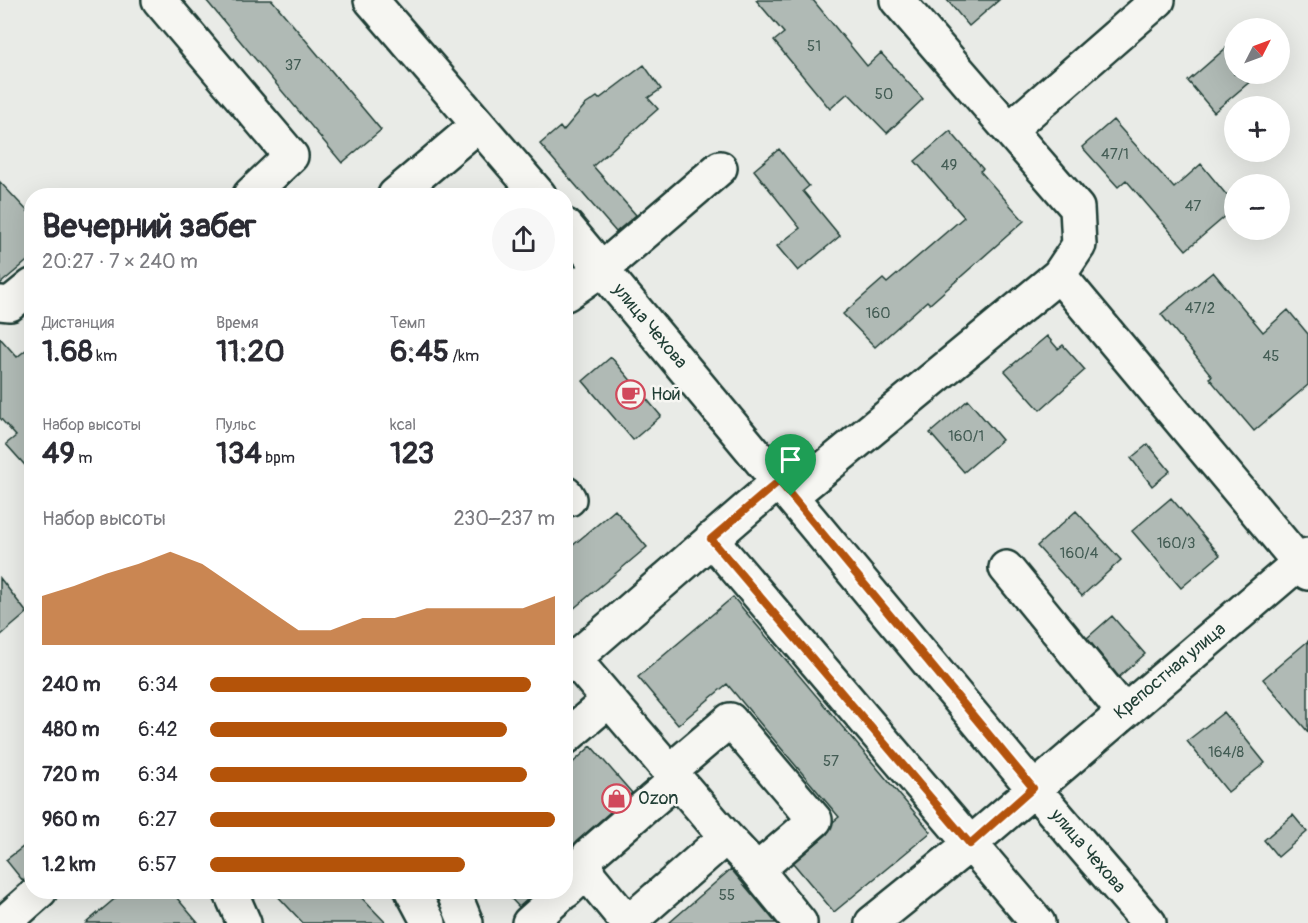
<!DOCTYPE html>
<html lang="ru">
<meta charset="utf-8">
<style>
body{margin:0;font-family:Pangolin,sans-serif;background:#f7f7f7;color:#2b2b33;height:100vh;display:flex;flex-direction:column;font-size:22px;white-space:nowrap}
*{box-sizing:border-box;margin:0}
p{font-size:20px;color:#7c7c81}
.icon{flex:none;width:33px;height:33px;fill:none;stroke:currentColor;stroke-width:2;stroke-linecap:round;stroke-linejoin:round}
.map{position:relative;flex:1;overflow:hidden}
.sheet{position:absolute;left:24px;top:188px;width:549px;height:711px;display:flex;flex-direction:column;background:#fff;border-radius:24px;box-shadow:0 6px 24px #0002}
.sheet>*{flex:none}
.needle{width:39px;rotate:48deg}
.fabs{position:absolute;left:1224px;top:18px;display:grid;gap:12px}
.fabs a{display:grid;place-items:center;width:66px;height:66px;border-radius:50%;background:#fff;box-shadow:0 6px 24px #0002;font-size:30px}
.pin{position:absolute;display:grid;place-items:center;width:51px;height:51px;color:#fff;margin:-62px -26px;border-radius:50% 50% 50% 0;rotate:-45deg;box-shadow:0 0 6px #0007}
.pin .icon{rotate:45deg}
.round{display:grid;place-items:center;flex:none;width:63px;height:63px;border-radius:32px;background:#f7f7f7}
.head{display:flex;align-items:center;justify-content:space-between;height:102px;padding:0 18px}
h1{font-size:33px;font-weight:800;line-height:45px}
.figures{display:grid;grid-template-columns:repeat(3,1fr);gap:9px;height:102px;padding:6px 18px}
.figures div{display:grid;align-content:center}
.figures b{font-size:30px;font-weight:800}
.figures small{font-size:16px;font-weight:400}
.figures p{font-size:16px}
.chart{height:168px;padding:12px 18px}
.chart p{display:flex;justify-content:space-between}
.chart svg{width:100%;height:108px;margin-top:6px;fill:#b45309;opacity:.7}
ul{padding:0 18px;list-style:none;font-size:20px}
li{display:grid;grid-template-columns:96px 72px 1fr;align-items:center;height:45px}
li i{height:15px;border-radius:8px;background:#b45309}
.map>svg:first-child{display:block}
.building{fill:#b0bab5;stroke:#1f3d34;stroke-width:1.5}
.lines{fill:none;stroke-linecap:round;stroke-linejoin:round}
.minor-casing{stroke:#1f3d34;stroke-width:38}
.minor{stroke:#f6f6f2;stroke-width:33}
.route-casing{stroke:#fff;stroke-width:12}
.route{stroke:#b45309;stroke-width:8}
.labels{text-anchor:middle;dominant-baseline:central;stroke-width:5;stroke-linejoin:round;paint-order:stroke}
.number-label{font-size:15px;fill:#435c54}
.street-label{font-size:18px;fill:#1f3d34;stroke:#f6f6f2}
.poi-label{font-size:18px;fill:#1f3d34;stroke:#f6f6f2;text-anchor:start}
</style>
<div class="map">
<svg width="1308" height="923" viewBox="0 0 1308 923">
<rect width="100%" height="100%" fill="#e9ebe7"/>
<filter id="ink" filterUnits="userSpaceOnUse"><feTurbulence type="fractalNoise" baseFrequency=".0167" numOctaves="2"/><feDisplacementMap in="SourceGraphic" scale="12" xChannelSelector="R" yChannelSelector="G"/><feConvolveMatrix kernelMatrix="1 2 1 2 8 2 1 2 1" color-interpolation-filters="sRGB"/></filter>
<g filter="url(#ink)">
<path class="building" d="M 206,0 L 272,0 L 381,130 L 342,163 Z
M 756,0 L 813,0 L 867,66 L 881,53 L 923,99 L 887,133 L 848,93 L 830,109 L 774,41 L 784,33 Z
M 947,0 L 999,0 L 969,26 Z
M 1234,41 L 1234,74 L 1259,74 L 1214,112 L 1188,81 Z
M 644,65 L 661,89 L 648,98 L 658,109 L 593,166 L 636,215 L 616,232 L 540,144 L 560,127 L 563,131 L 585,105 L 597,97 L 599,99 Z
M 1113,120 L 1174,188 L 1201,164 L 1234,204 L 1234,209 L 1186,250 L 1126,180 L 1118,187 L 1082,147 Z
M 950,131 L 983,169 L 980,171 L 1024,221 L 930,304 L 927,301 L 875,347 L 843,314 L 883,279 L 887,283 L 964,217 L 915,161 Z
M 779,149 L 809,186 L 803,191 L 840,236 L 798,271 L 777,246 L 800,228 L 754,170 Z
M 0,182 L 32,216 L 32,257 L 0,284 Z
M 1213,272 L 1263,332 L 1288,310 L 1308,334 L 1308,385 L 1254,431 L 1209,378 L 1212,376 L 1161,314 Z
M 1047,336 L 1058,349 L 1063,345 L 1085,370 L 1040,410 L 1005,371 Z
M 0,338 L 17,357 L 32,345 L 32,473 L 6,444 L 16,436 L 0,418 Z
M 611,357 L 661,416 L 633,440 L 583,381 Z
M 968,400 L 1002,440 L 964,472 L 930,433 Z
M 1148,444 L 1170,471 L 1152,486 L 1131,458 Z
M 1171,498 L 1220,555 L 1181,588 L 1132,531 Z
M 615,510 L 647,547 L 566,615 L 566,551 Z
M 1076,511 L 1121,560 L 1082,596 L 1037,546 Z
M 0,578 L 27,613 L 0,636 Z
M 733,597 L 931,832 L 834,912 L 793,863 L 827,834 L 833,822 L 839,817 L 727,684 L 678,725 L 638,677 Z
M 1112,616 L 1145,654 L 1119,677 L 1087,638 Z
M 1308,641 L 1308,732 L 1263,679 Z
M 1224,712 L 1265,763 L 1228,792 L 1187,741 Z
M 591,746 L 632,793 L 577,841 L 566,854 L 566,769 Z
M 1293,815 L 1307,832 L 1278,857 L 1264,840 Z
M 32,840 L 32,875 L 23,881 L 6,860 Z
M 731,869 L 776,923 L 669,923 Z
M 124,891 L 171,891 L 198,923 L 86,923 Z
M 273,891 L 355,891 L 386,923 L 303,923 Z
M 504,891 L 537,891 L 519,907 Z"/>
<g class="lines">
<defs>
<path id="minor" d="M 159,0 L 291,156 L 250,195
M 371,0 L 539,195
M 897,0 L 1077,208 L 1079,245 L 1059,275
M 1010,129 L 1158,0
M 395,195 L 478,125
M 566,226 L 1033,788 L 1149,923
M 566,294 L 602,269 L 720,168
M 0,303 L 10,304 L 32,286
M 566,494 L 569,499
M 791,496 L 1059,275 L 1308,573
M 711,539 L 1038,923
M 1006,568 L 1123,711
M 574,659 L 726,837 L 757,870 L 800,923
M 566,666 L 779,481
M 566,737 L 609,700
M 670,771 L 730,720 L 815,820 L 757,870
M 586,872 L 628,923
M 230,891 L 244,923
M 412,891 L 429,923
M 453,891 L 466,923
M 566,891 L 586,872 L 589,855 L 677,779
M 4,923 L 40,891
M 529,923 L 565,891
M 628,923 L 726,837
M 872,923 L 970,844 L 1308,555"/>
</defs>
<use href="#minor" class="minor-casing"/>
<use href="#minor" class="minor"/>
</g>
</g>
<g class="lines" filter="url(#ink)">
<defs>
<path id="route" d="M 779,481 L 1033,788 L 970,844 L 711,539 Z"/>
</defs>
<use href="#route" class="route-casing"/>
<use href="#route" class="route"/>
</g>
<defs>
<symbol id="cafe-ring" viewBox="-11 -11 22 22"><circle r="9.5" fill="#f6f6f2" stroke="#d1495b" stroke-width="1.5"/><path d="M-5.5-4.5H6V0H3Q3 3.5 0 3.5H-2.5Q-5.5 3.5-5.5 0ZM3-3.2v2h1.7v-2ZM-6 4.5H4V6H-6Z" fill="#d1495b"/></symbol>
<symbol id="shop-ring" viewBox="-11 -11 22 22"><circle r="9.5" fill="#f6f6f2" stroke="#d1495b" stroke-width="1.5"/><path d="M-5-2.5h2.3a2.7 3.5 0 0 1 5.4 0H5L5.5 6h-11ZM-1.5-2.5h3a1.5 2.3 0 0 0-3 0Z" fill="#d1495b"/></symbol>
</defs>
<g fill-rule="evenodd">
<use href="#cafe-ring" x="614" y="378" width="33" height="33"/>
<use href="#shop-ring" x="600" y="782" width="33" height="33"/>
</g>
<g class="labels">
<g class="number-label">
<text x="814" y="46">51</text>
<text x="293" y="65">37</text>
<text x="884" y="94">50</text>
<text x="1115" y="154">47/1</text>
<text x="949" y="165">49</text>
<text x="1193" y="206">47</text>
<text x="1200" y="308">47/2</text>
<text x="878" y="313">160</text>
<text x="1271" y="356">45</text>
<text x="966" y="436">160/1</text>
<text x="1176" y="543">160/3</text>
<text x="1079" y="553">160/4</text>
<text x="1226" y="752">164/8</text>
<text x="831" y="761">57</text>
<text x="727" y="895">55</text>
</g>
<g class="street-label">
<text transform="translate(650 326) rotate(50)">улица Чехова</text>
<text transform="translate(1170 671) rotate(-40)">Крепостная улица</text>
<text transform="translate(1088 851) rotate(49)">улица Чехова</text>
</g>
<g class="poi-label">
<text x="651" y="394">Ной</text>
<text x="638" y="798">Ozon</text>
</g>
</g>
</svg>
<div class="fabs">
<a><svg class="needle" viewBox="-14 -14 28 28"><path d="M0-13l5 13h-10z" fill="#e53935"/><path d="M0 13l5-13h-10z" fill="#7c7c81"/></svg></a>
<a>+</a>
<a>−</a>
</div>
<div class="pin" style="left:791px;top:496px;background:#1e9e55"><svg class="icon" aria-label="arrive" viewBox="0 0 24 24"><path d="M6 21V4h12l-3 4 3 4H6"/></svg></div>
<section class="sheet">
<div class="head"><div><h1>Вечерний забег</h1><p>20:27 · 7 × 240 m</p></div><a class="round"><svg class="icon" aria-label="share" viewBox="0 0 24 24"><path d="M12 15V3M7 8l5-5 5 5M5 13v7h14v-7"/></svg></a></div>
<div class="figures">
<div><p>Дистанция</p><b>1.68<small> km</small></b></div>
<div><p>Время</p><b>11:20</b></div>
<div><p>Темп</p><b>6:45<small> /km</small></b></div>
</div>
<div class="figures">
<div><p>Набор высоты</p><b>49<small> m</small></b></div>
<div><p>Пульс</p><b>134<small> bpm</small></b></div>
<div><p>kcal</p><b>123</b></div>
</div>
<div class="chart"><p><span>Набор высоты</span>230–237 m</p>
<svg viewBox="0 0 160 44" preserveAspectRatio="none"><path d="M0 44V24L10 20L20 15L30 11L40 6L50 11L60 20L70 29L80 38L90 38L100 33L110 33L120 29L130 29L140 29L150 29L160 24V44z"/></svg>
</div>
<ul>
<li><b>240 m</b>6:34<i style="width:93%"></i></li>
<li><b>480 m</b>6:42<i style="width:86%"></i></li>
<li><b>720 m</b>6:34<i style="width:92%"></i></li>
<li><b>960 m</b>6:27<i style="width:100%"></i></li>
<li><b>1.2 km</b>6:57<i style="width:74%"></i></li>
</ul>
</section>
</div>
